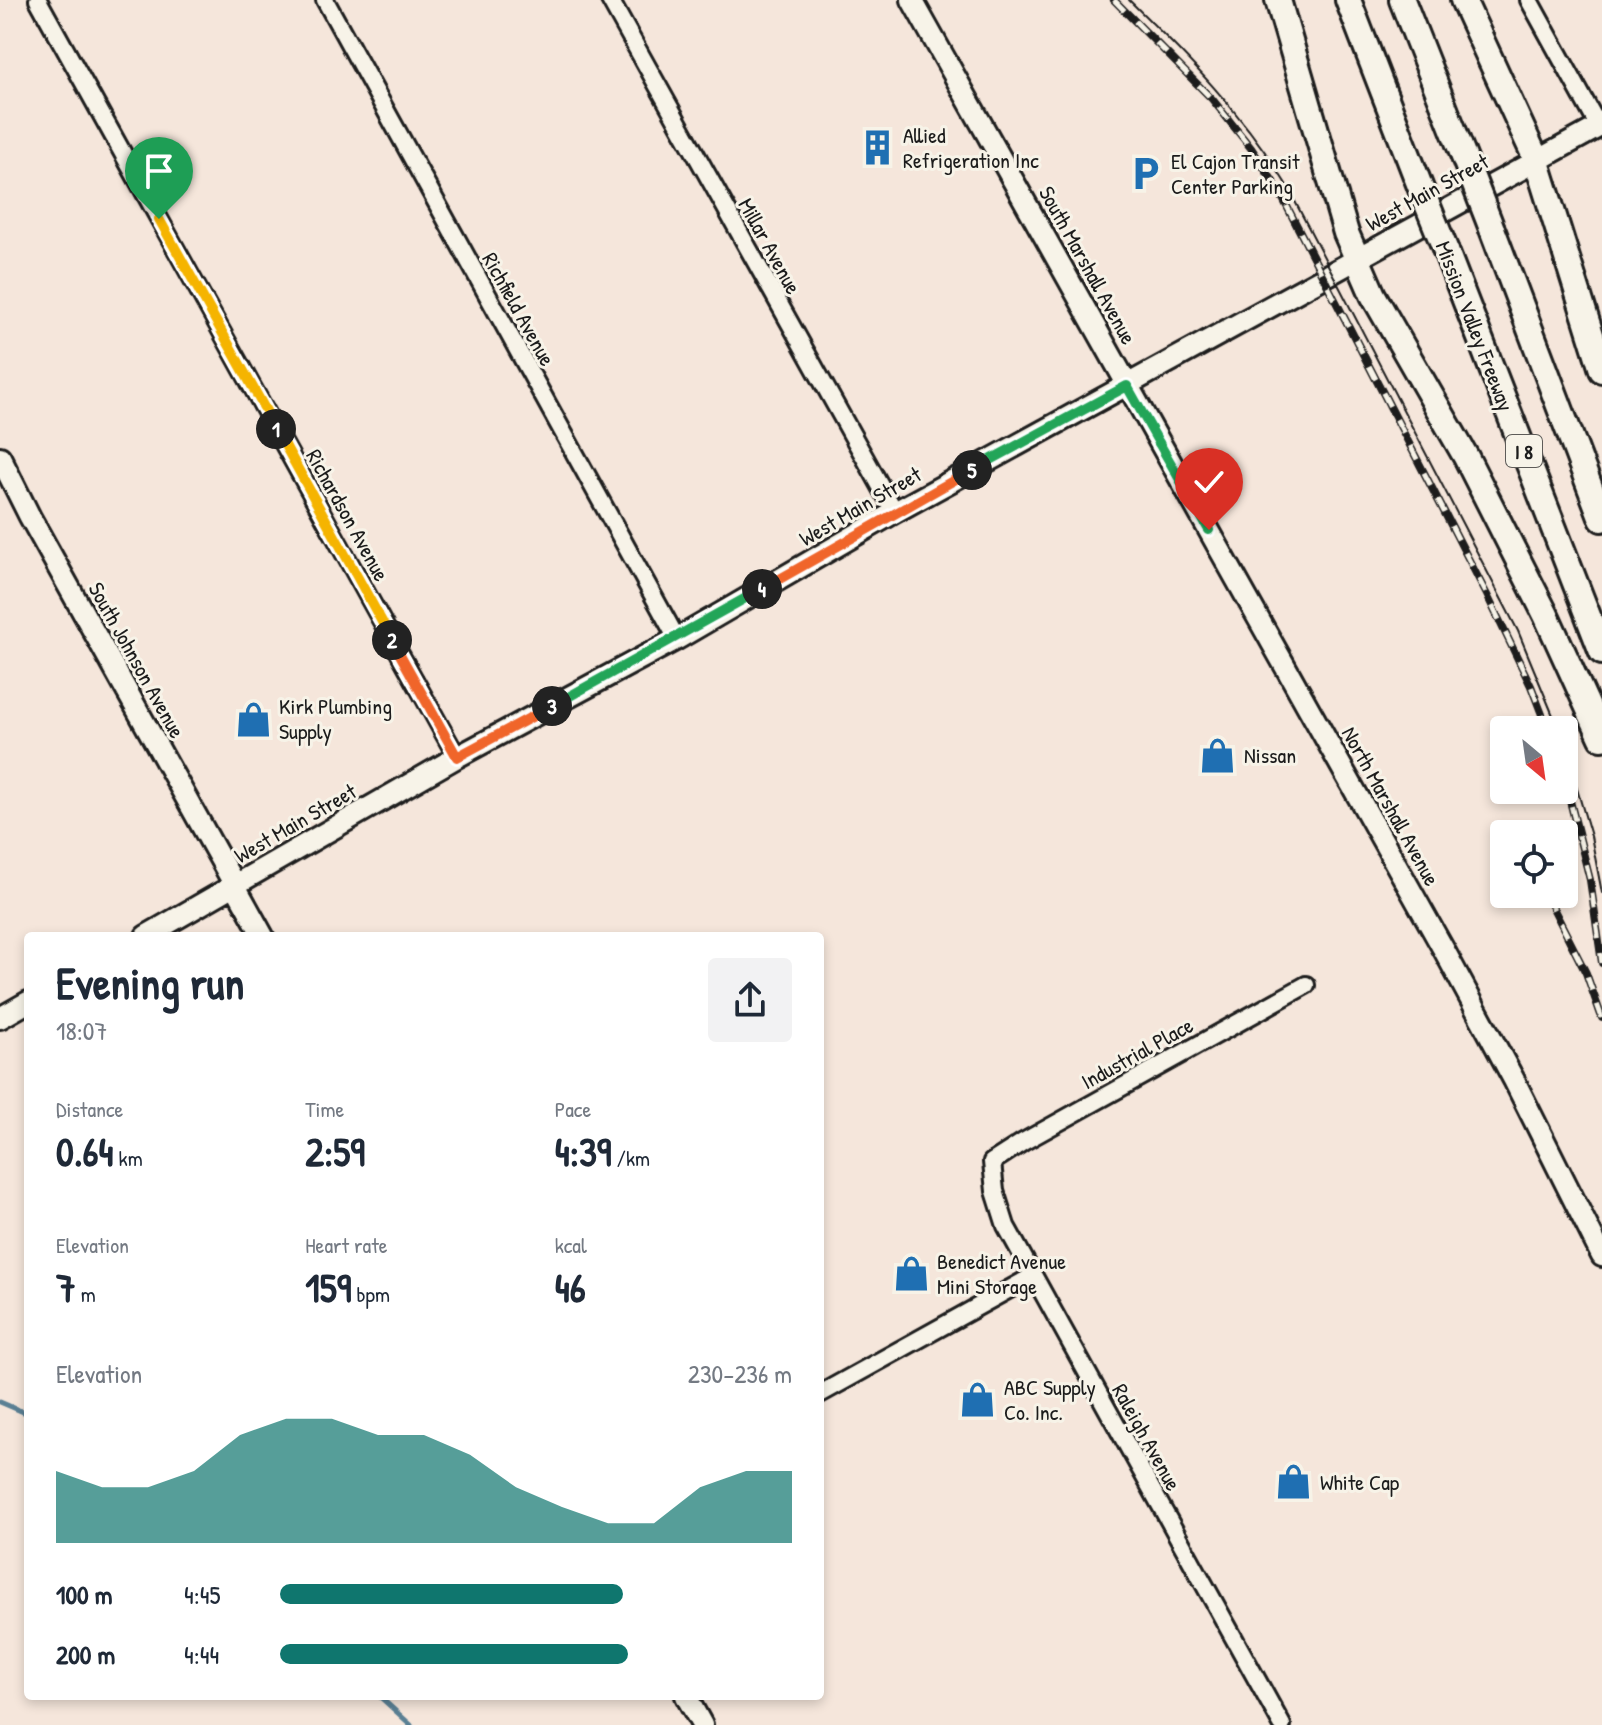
<!DOCTYPE html>
<meta charset="utf-8">
<style>
body{margin:0;font-family:"Patrick Hand",sans-serif;background:#f2f2f3;color:#1f2937;height:100vh;display:flex;flex-direction:column;font-size:30px;white-space:nowrap}
*{box-sizing:border-box;margin:0}
p{font-size:26px;color:#747a83}
.icon{flex:none;width:44px;height:44px;fill:none;stroke:currentColor;stroke-width:2;stroke-linecap:round;stroke-linejoin:round}
.map{position:relative;flex:1;overflow:hidden}
.sheet{position:absolute;left:24px;top:932px;width:800px;height:768px;display:flex;flex-direction:column;background:#fff;border-radius:8px;box-shadow:0 4px 12px #0003}
.sheet>*{flex:none}
.needle{width:52px;rotate:151deg}
.tools{position:absolute;left:1490px;top:716px;display:grid;gap:16px}
.tools a{display:grid;place-items:center;width:88px;height:88px;border-radius:8px;background:#fff;box-shadow:0 4px 12px #0003;font-size:40px}
.pin{position:absolute;display:grid;place-items:center;width:68px;height:68px;color:#fff;margin:-82px -34px;border-radius:50% 50% 50% 0;rotate:-45deg;box-shadow:0 0 8px #0007}
.pin .icon{rotate:45deg}
.km{position:absolute;width:40px;height:40px;margin:-20px;border-radius:50%;background:#222;color:#fff;font-size:22px;line-height:40px;text-align:center}
.round{display:grid;place-items:center;flex:none;width:84px;height:84px;border-radius:8px;background:#f2f2f3}
.summary{display:flex;align-items:center;justify-content:space-between;height:136px;padding:0 32px}
h1{font-size:44px;font-weight:700;line-height:60px}
.metrics{display:grid;grid-template-columns:repeat(3,1fr);gap:12px;height:136px;padding:8px 32px}
.metrics div{display:grid;align-content:center}
.metrics b{font-size:40px;font-weight:700}
.metrics small{font-size:22px;font-weight:400}
.metrics p{font-size:22px}
.chart{height:224px;padding:16px 32px}
.chart p{display:flex;justify-content:space-between}
.chart svg{width:100%;height:144px;margin-top:8px;fill:#0f766e;opacity:.7}
ul{padding:0 32px;list-style:none;font-size:26px}
li{display:grid;grid-template-columns:128px 96px 1fr;align-items:center;height:60px}
li i{height:20px;border-radius:10px;background:#0f766e}
.map>svg:first-child{display:block}
.lines{fill:none;stroke-linecap:round;stroke-linejoin:round}
.stream{stroke:#5a8094;stroke-width:5}
.minor-casing{stroke:#1c1c1c;stroke-width:22}
.major-casing{stroke:#1c1c1c;stroke-width:26}
.highway-casing{stroke:#1c1c1c;stroke-width:30}
.minor{stroke:#f7f3e8;stroke-width:16}
.major{stroke:#f7f3e8;stroke-width:20}
.highway{stroke:#f7f3e8;stroke-width:24}
.tram{stroke:#1c1c1c;stroke-width:2}
.rail-casing{stroke:#1c1c1c;stroke-width:8}
.rail{stroke:#f7f3e8;stroke-width:5;stroke-dasharray:15;stroke-linecap:butt}
.highway-bridge-casing{stroke:#1c1c1c;stroke-width:30;stroke-linecap:butt}
.highway-bridge{stroke:#f7f3e8;stroke-width:24}
.split-1-casing{stroke:#fff;stroke-width:16}
.split-2-casing{stroke:#fff;stroke-width:16}
.split-3-casing{stroke:#fff;stroke-width:16}
.split-4-casing{stroke:#fff;stroke-width:16}
.split-5-casing{stroke:#fff;stroke-width:16}
.split-6-casing{stroke:#fff;stroke-width:16}
.split-7-casing{stroke:#fff;stroke-width:16}
.split-1{stroke:#f5b400;stroke-width:10}
.split-2{stroke:#f5b400;stroke-width:10}
.split-3{stroke:#f0652b;stroke-width:10}
.split-4{stroke:#22a559;stroke-width:10}
.split-5{stroke:#f0652b;stroke-width:10}
.split-6{stroke:#22a559;stroke-width:10}
.split-7{stroke:#22a559;stroke-width:10}
.labels{text-anchor:middle;dominant-baseline:central;stroke-width:6;stroke-linejoin:round;paint-order:stroke}
.shield{fill:#f7f3e8;stroke:#5e5c59;stroke-width:2}
.shield-label{font-size:20px;font-weight:bold;fill:#1c1c1c}
.poi-label{font-size:22px;fill:#1c1c1c;stroke:#f7f3e8;text-anchor:start}
.street-label{font-size:22px;fill:#1c1c1c;stroke:#f7f3e8}
</style>
<div class="map">
<svg width="1602" height="1725" viewBox="0 0 1602 1725">
<rect width="100%" height="100%" fill="#f5e6db"/>
<filter id="ink" filterUnits="userSpaceOnUse"><feTurbulence type="fractalNoise" baseFrequency=".0125" numOctaves="2"/><feDisplacementMap in="SourceGraphic" scale="16" xChannelSelector="R" yChannelSelector="G"/><feConvolveMatrix kernelMatrix="1 2 1 2 8 2 1 2 1" color-interpolation-filters="sRGB"/></filter>
<g filter="url(#ink)">
<g class="lines">
<path class="stream" d="M 0,1402 L 28,1414
M 379,1696 L 411,1725"/>
<defs>
<path id="minor" d="M 38,0 L 457,757
M 325,0 L 677,639
M 610,0 L 895,512
M 1529,0 L 1599,127
M 820,1394 L 1033,1276
M 1282,1725 L 1006,1226 L 995,1191 L 992,1162 L 1023,1142 L 1306,985"/>
<path id="major" d="M 912,0 L 1444,950 L 1514,1080 L 1602,1256
M 0,457 L 30,517 L 263,936
M 146,936 L 457,757 L 677,639 L 895,512 L 1602,125
M 0,1018 L 28,1002
M 686,1696 L 702,1725"/>
<path id="highway" d="M 1278,0 L 1346,233 L 1373,295 L 1466,457 L 1546,615 L 1602,738
M 1348,0 L 1421,189
M 1402,0 L 1466,162
M 1463,0 L 1536,159 L 1602,370
M 1492,229 L 1602,519
M 1446,251 L 1602,652"/>
</defs>
<use href="#minor" class="minor-casing"/>
<use href="#major" class="major-casing"/>
<use href="#highway" class="highway-casing"/>
<use href="#minor" class="minor"/>
<use href="#major" class="major"/>
<use href="#highway" class="highway"/>
<path class="tram" d="M 1129,0 C 1189,59 1242,112 1286,184 L 1518,631 L 1559,730
M 1564,745 L 1591,836 L 1602,893"/>
<defs>
<path id="rail" d="M 1114,0 L 1212,99 L 1251,148 L 1278,189 L 1487,595 L 1531,686 L 1548,730
M 1564,777 L 1590,880 L 1602,963
M 1547,896 L 1586,973 L 1602,1018"/>
</defs>
<use href="#rail" class="rail-casing"/>
<use href="#rail" class="rail"/>
<defs>
<path id="highway-bridge" d="M 1466,162 L 1492,229
M 1421,189 L 1446,251"/>
</defs>
<use href="#highway-bridge" class="highway-bridge-casing"/>
<use href="#highway-bridge" class="highway-bridge"/>
</g>
</g>
<g class="lines" filter="url(#ink)">
<defs>
<path id="split-1" d="M 159,219 L 276,429"/>
<path id="split-2" d="M 276,429 L 392,640"/>
<path id="split-3" d="M 392,640 L 457,757 L 552,706"/>
<path id="split-4" d="M 552,706 L 762,589"/>
<path id="split-5" d="M 762,589 L 972,470"/>
<path id="split-6" d="M 972,470 L 1127,386 L 1159,443"/>
<path id="split-7" d="M 1159,443 L 1209,530"/>
</defs>
<use href="#split-1" class="split-1-casing"/>
<use href="#split-2" class="split-2-casing"/>
<use href="#split-3" class="split-3-casing"/>
<use href="#split-4" class="split-4-casing"/>
<use href="#split-5" class="split-5-casing"/>
<use href="#split-6" class="split-6-casing"/>
<use href="#split-7" class="split-7-casing"/>
<use href="#split-1" class="split-1"/>
<use href="#split-2" class="split-2"/>
<use href="#split-3" class="split-3"/>
<use href="#split-4" class="split-4"/>
<use href="#split-5" class="split-5"/>
<use href="#split-6" class="split-6"/>
<use href="#split-7" class="split-7"/>
</g>
<defs>
<symbol id="building-bare" viewBox="-9 -9 18 18"><path d="M-4-6H4V6H1V3H-1V6H-4ZM-2.5-4.3h1.7v1.8h-1.7ZM.8-4.3h1.7v1.8H.8ZM-2.5-1h1.7V.8h-1.7ZM.8-1h1.7V.8H.8Z" fill="#1f6fb2" stroke="#f7f3e8" stroke-width="2.5" paint-order="stroke"/></symbol>
<symbol id="parking-bare" viewBox="-9 -9 18 18"><path d="M-3.5-5.5H1a3.5 3.5 0 0 1 0 7H-1V5.5H-3.5ZM-1-3.4V-.6H.8a1.4 1.4 0 0 0 0-2.8Z" fill="#1f6fb2" stroke="#f7f3e8" stroke-width="2.5" paint-order="stroke"/></symbol>
<symbol id="shop-bare" viewBox="-9 -9 18 18"><path d="M-5-2.5h2.3a2.7 3.5 0 0 1 5.4 0H5L5.5 6h-11ZM-1.5-2.5h3a1.5 2.3 0 0 0-3 0Z" fill="#1f6fb2" stroke="#f7f3e8" stroke-width="2.5" paint-order="stroke"/></symbol>
</defs>
<g fill-rule="evenodd">
<use href="#building-bare" x="852" y="122" width="51" height="51"/>
<use href="#parking-bare" x="1120" y="148" width="51" height="51"/>
<use href="#shop-bare" x="228" y="694" width="51" height="51"/>
<use href="#shop-bare" x="1192" y="730" width="51" height="51"/>
<use href="#shop-bare" x="886" y="1248" width="51" height="51"/>
<use href="#shop-bare" x="952" y="1374" width="51" height="51"/>
<use href="#shop-bare" x="1268" y="1456" width="51" height="51"/>
</g>
<g class="labels">
<rect class="shield" x="1506" y="435" width="36" height="32" rx="6"/>
<g class="shield-label">
<text x="1524" y="451">I 8</text>
</g>
<g class="poi-label">
<text x="903" y="135">Allied<tspan x="903" dy="25">Refrigeration Inc</tspan></text>
<text x="1171" y="161">El Cajon Transit<tspan x="1171" dy="25">Center Parking</tspan></text>
<text x="279" y="706">Kirk Plumbing<tspan x="279" dy="25">Supply</tspan></text>
<text x="1244" y="755">Nissan</text>
<text x="937" y="1261">Benedict Avenue<tspan x="937" dy="25">Mini Storage</tspan></text>
<text x="1004" y="1387">ABC Supply<tspan x="1004" dy="25">Co. Inc.</tspan></text>
<text x="1320" y="1482">White Cap</text>
</g>
<g class="street-label">
<text transform="translate(1427 192) rotate(-29)">West Main Street</text>
<text transform="translate(770 246) rotate(61)">Millar Avenue</text>
<text transform="translate(1088 265) rotate(61)">South Marshall Avenue</text>
<text transform="translate(519 309) rotate(61)">Richfield Avenue</text>
<text transform="translate(1475 326) rotate(69)">Mission Valley Freeway</text>
<text transform="translate(860 506) rotate(-30)">West Main Street</text>
<text transform="translate(348 515) rotate(61)">Richardson Avenue</text>
<text transform="translate(137 660) rotate(61)">South Johnson Avenue</text>
<text transform="translate(1391 806) rotate(61)">North Marshall Avenue</text>
<text transform="translate(295 823) rotate(-30)">West Main Street</text>
<text transform="translate(1137 1053) rotate(-29)">Industrial Place</text>
<text transform="translate(1147 1437) rotate(61)">Raleigh Avenue</text>
</g>
</g>
</svg>
<div class="tools">
<a><svg class="needle" viewBox="-14 -14 28 28"><path d="M0-13l5 13h-10z" fill="#e53935"/><path d="M0 13l5-13h-10z" fill="#747a83"/></svg></a>
<a><svg class="icon" aria-label="locate" viewBox="0 0 24 24"><circle cx="12" cy="12" r="6"/><path d="M12 2v4M12 18v4M2 12h4M18 12h4"/></svg></a>
</div>
<div class="pin" style="left:159px;top:219px;background:#1e9e55"><svg class="icon" aria-label="arrive" viewBox="0 0 24 24"><path d="M6 21V4h12l-3 4 3 4H6"/></svg></div>
<div class="pin" style="left:1209px;top:530px;background:#d93025"><svg class="icon" aria-label="check" viewBox="0 0 24 24"><path d="M5 12l5 5 9-10"/></svg></div>
<b class="km" style="left:276px;top:429px">1</b>
<b class="km" style="left:392px;top:640px">2</b>
<b class="km" style="left:552px;top:706px">3</b>
<b class="km" style="left:762px;top:589px">4</b>
<b class="km" style="left:972px;top:470px">5</b>
<section class="sheet">
<div class="summary"><div><h1>Evening run</h1><p>18:07</p></div><a class="round"><svg class="icon" aria-label="share" viewBox="0 0 24 24"><path d="M12 15V3M7 8l5-5 5 5M5 13v7h14v-7"/></svg></a></div>
<div class="metrics">
<div><p>Distance</p><b>0.64<small> km</small></b></div>
<div><p>Time</p><b>2:59</b></div>
<div><p>Pace</p><b>4:39<small> /km</small></b></div>
</div>
<div class="metrics">
<div><p>Elevation</p><b>7<small> m</small></b></div>
<div><p>Heart rate</p><b>159<small> bpm</small></b></div>
<div><p>kcal</p><b>46</b></div>
</div>
<div class="chart"><p><span>Elevation</span>230–236 m</p>
<svg viewBox="0 0 160 44" preserveAspectRatio="none"><path d="M0 44V22L10 27L20 27L30 22L40 11L50 6L60 6L70 11L80 11L90 17L100 27L110 33L120 38L130 38L140 27L150 22L160 22V44z"/></svg>
</div>
<ul>
<li><b>100 m</b>4:45<i style="width:67%"></i></li>
<li><b>200 m</b>4:44<i style="width:68%"></i></li>
</ul>
</section>
</div>
